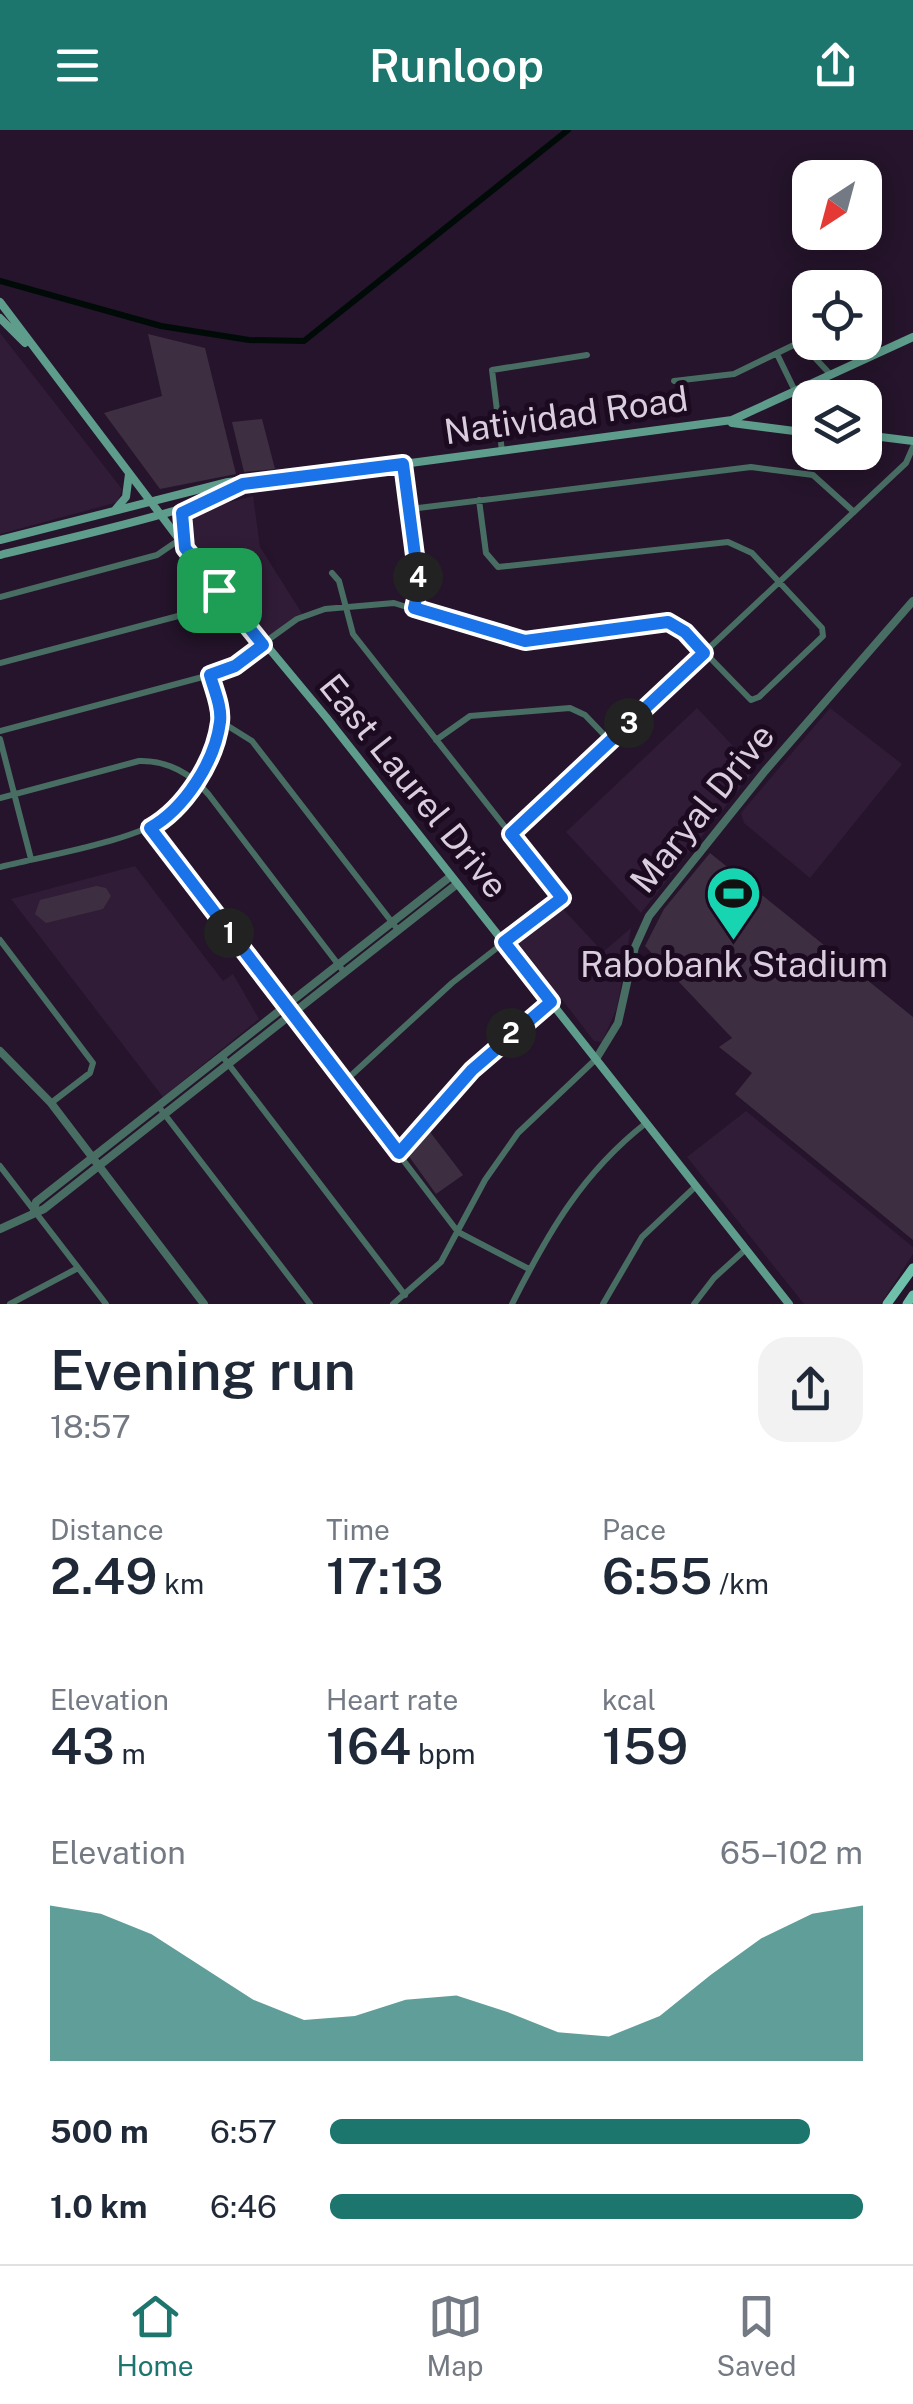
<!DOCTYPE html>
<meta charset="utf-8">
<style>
body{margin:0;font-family:"Public Sans",sans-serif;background:#f2f2f3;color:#1f2937;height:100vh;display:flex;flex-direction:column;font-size:38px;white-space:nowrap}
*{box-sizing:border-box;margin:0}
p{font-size:32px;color:#747a83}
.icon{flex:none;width:55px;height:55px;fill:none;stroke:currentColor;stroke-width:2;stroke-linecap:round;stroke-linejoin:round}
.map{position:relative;height:1174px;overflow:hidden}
.side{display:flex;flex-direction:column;background:#fff;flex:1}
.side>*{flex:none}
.needle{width:65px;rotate:216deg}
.tools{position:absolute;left:792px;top:30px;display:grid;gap:20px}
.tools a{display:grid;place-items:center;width:90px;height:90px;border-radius:20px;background:#fff;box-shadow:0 5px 25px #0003;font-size:50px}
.pin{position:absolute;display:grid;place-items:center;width:85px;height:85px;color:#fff;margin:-42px;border-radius:20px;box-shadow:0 5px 15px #0006}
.km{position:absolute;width:50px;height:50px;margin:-25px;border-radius:50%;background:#222;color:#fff;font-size:28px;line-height:50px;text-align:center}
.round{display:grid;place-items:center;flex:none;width:105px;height:105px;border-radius:30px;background:#f2f2f3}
.overview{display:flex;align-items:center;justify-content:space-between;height:170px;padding:0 50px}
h1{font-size:55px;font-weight:600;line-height:75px}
.metrics{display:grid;grid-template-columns:repeat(3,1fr);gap:15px;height:170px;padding:10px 50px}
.metrics div{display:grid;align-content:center}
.metrics b{font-size:50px;font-weight:600}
.metrics small{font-size:28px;font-weight:400}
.metrics p{font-size:28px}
.chart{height:280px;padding:20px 50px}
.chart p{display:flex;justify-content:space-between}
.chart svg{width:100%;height:180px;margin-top:10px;fill:#1c766e;opacity:.7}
ul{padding:0 50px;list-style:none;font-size:32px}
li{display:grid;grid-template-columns:160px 120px 1fr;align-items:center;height:75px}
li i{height:25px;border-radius:12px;background:#1c766e}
header{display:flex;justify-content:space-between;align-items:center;height:130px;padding:0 50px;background:#1c766e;color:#fff;font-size:45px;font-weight:600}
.dock{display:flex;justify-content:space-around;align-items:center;height:140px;border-top:2px solid #e0e1e3;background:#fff;font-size:28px;color:#747a83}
.dock a{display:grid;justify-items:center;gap:5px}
.dock .selected{color:#1c766e}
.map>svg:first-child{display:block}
.built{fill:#311c37}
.green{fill:#3d2f41}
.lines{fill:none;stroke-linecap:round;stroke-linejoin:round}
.canal{stroke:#000b07;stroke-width:6}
.minor{stroke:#486d63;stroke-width:6}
.tertiary{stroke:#486d63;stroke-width:8}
.secondary{stroke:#5e9c8b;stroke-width:8}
.primary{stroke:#6fc0ab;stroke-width:9}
.route-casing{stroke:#fff;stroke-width:20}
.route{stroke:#1a73e8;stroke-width:12}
.labels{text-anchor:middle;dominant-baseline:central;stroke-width:10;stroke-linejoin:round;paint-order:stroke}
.street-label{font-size:35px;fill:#dacede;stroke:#1c0a21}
.poi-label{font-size:35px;fill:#dacede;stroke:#1c0a21}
</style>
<header><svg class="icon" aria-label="menu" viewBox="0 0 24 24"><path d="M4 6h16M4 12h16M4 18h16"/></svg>Runloop<svg class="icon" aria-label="share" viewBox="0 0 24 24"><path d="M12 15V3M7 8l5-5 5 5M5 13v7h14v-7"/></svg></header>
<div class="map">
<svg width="913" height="1174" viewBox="0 0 913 1174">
<rect width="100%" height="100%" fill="#25142b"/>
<path class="built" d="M 0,203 L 122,359 L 118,372 L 0,404 Z
M 253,366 L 260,417 L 303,485 L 268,508 L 174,387 Z
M 697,578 L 755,639 L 641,783 L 566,702 Z
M 830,578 L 902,634 L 810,748 L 744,693 L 741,683 Z
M 135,736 L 223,851 L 233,844 L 259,889 L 163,967 L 11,769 Z
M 563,779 L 603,822 L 631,798 L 617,878 L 602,912 L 594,911 L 516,810 Z
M 746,981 L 913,1117 L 913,1124 L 881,1174 L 804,1174 L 687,1027 Z"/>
<path class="green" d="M 148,204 L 205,218 L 236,344 L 160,359 L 104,283 L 162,266 Z
M 262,289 L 275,339 L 244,342 L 232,292 Z
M 710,723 L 913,887 L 913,1110 L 735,964 L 752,943 L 719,917 L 732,908 L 645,816 L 664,779 Z
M 96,756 L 106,758 L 111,766 L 103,779 L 46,793 L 35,784 L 40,770 Z
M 427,998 L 463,1045 L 436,1064 L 408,1025 Z"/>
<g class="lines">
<path class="canal" d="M 0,151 L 161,196 L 249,210 L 304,211 L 568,0"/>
<path class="minor" d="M 777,224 L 796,263
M 674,251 L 734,244 L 800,212 L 831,245
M 502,321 L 492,240 L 587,225
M 403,334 L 419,456 L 414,478
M 410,379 L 751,337 L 813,345 L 854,382
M 332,443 L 339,451 L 353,504 L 561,768 L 452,853 L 344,952
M 0,467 L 157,425 L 179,410
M 0,533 L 182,485 L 219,460
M 220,591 L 252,611 L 398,800
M 0,601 L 225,541 L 297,489 L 325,479 L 394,473 L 498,506 L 530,511 L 668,493 L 685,502 L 751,570 L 759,567 L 823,506 L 822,498 L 752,423 L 728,412 L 498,437 L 486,423 L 479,370
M 0,609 L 31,729
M 436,610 L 470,586 L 570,578 L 585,585 L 610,611
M 0,668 L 139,631 C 167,630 192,644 209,665 L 344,842
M 150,698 L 458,1102 L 529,1139
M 511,704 L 906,333 L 913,317
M 0,737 C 43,726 137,711 170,685 C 187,672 195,653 204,634 C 220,599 221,581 210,545
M 0,810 L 93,933 L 90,943 L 51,973
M 223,927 L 405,1165
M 159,977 L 310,1174
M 399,1023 L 472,940 L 551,872
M 0,1036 L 106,1174
M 10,1174 L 78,1138
M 393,1174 L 441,1132 L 485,1050 L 518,1003 L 596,929
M 512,1174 C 548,1103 582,1043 646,993
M 603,1174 L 642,1107 L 696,1056
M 694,1174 L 714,1148 L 746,1119"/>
<path class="tertiary" d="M 0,921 L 51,973 L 204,1174
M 596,929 L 618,893 L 635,817 L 649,786 L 765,641 L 913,471
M 34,1080 L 36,1072 L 451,746
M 0,1099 L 44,1079 L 457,754"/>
<path class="secondary" d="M 0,172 L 185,417 L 326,587 L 789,1174
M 0,188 L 25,213
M 797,264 L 810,291
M 732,293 L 810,303
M 865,305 L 913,311
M 115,380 L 126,367 L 129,344
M 0,410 L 228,352 L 403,334 L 732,290 L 913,207
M 184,413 L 179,388 L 189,376
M 0,425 C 40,415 223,374 243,354"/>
<path class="primary" d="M 887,1174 L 913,1138
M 907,1174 L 913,1165"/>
</g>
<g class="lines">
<defs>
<path id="route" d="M 403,334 L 419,456 L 414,478 L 525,511 L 668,492 L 685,502 L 704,523 L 511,704 L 562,768 L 504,812 L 551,872 L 472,940 L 399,1023 L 150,698 C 184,679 215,632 220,592 C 222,577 214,560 210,545 L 235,536 L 263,515 L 185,418 L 182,383 L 243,354 Z"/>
</defs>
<use href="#route" class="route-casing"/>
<use href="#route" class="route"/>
</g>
<defs>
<symbol id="stadium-pin" viewBox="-11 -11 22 30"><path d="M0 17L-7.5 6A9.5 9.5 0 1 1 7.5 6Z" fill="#18d5b2" stroke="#1c0a21"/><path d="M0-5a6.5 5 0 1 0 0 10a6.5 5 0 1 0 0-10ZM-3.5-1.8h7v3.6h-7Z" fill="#111"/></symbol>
</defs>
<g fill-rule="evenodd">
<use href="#stadium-pin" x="702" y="732" width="63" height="86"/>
</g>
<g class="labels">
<g class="street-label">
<text transform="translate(566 285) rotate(-8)">Natividad Road</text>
<text transform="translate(414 656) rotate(51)">East Laurel Drive</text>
<text transform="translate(702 678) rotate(-51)">Maryal Drive</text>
</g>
<g class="poi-label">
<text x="734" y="834">Rabobank Stadium</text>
</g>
</g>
</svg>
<div class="tools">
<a><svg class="needle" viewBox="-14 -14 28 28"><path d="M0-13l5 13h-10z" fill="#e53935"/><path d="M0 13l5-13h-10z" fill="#747a83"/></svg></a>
<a><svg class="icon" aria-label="locate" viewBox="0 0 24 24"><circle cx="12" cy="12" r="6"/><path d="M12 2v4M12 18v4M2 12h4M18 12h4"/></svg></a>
<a><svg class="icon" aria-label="layers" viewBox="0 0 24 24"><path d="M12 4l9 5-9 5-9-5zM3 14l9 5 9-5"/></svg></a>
</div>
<div class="pin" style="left:219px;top:460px;background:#1e9e55"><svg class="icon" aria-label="arrive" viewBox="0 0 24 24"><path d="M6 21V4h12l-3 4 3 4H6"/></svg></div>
<b class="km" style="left:229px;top:803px">1</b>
<b class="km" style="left:511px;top:903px">2</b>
<b class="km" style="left:629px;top:593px">3</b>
<b class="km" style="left:418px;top:447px">4</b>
</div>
<section class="side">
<div class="overview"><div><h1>Evening run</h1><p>18:57</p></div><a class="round"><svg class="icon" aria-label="share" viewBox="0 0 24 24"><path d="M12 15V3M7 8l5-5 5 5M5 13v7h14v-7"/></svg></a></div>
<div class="metrics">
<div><p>Distance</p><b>2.49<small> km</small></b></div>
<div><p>Time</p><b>17:13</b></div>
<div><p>Pace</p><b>6:55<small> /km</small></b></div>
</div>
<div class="metrics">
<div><p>Elevation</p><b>43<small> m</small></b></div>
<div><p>Heart rate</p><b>164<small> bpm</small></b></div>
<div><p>kcal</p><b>159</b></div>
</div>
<div class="chart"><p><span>Elevation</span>65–102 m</p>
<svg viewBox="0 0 160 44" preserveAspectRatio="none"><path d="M0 44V6L10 8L20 13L30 21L40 29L50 34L60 33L70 29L80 28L90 32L100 37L110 38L120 33L130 23L140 14L150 8L160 6V44z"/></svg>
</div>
<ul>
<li><b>500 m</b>6:57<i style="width:90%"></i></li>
<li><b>1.0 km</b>6:46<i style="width:100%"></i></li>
</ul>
</section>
<nav class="dock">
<a class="selected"><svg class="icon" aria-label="home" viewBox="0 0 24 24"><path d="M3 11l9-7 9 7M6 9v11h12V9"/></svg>Home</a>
<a><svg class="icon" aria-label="map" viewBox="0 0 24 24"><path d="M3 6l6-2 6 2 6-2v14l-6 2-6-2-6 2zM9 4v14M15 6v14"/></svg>Map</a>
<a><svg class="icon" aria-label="saved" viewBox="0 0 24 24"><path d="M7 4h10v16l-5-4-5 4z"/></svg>Saved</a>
</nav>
